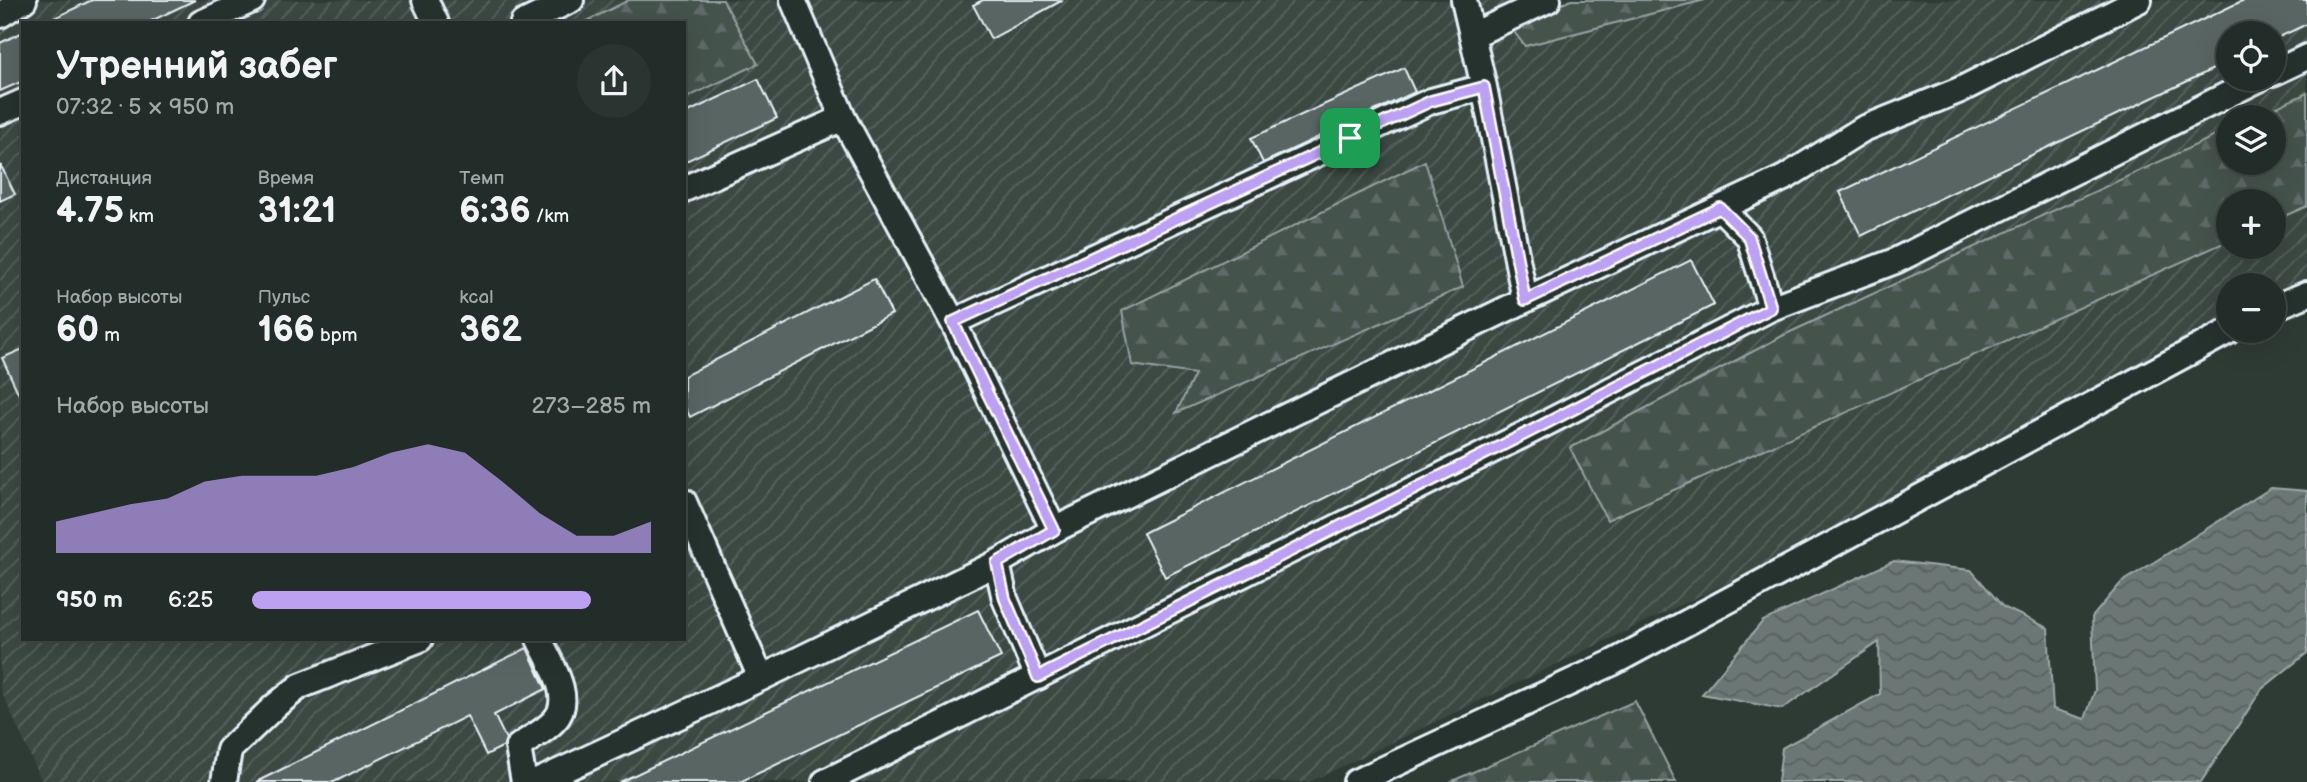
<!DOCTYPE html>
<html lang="ru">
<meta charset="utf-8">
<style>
body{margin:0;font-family:"Balsamiq Sans",sans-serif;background:#2a3430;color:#f1f3f6;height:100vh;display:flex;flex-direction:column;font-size:26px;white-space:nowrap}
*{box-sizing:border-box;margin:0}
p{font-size:23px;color:#a2a7a8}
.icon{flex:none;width:38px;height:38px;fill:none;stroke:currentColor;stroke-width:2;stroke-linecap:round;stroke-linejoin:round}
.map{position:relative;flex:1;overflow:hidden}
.sheet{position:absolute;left:21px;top:21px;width:665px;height:620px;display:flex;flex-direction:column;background:#222c28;border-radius:0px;box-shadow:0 7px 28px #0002,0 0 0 2px #3f4845}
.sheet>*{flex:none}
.buttons{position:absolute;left:2216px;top:21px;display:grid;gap:14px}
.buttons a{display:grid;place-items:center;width:70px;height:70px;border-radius:50%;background:#222c28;box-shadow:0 7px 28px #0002,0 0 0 2px #3f4845;font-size:35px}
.pin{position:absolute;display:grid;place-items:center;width:60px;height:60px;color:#fff;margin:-30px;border-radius:14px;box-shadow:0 4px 10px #0006}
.round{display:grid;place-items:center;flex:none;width:74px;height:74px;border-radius:37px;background:#2a3430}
.headline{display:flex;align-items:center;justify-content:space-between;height:119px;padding:0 35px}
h1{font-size:38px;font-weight:700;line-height:52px}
.stats{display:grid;grid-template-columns:repeat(3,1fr);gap:10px;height:119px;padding:7px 35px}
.stats div{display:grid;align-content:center}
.stats b{font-size:35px;font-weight:700}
.stats small{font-size:19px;font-weight:400}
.stats p{font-size:19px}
.chart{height:196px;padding:14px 35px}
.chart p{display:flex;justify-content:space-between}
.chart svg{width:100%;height:126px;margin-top:7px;fill:#bca0f2;opacity:.7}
ul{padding:0 35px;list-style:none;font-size:23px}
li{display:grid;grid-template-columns:112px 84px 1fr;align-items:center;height:52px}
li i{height:18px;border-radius:9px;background:#bca0f2}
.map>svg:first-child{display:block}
.industrial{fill:url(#industrial-furrows);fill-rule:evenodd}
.forest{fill:url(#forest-firs);stroke:#96a2a3;stroke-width:2}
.water{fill:url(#water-waves);stroke:#9da8a9;stroke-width:2}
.building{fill:#596563;stroke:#e8f1f8;stroke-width:2}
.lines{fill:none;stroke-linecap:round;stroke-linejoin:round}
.minor-casing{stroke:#e8f1f8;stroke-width:30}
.minor{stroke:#26332d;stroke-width:24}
.route-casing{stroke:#fff;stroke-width:14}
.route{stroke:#bca0f2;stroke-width:9}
</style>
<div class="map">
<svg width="2307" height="782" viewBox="0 0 2307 782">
<defs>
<pattern id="industrial-furrows" width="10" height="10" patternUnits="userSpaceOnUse" patternTransform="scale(1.75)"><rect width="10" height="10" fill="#3b4843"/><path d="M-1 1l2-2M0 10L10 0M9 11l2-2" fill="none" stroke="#57635f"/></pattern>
<pattern id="forest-firs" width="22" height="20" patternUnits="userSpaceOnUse" patternTransform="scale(1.75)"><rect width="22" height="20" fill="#45524e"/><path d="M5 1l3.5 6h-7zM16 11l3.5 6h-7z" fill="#606b68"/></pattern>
<pattern id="water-waves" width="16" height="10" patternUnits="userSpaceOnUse" patternTransform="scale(1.75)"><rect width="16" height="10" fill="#6b7775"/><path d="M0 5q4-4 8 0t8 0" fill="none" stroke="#586060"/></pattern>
</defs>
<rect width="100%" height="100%" fill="#2e3b35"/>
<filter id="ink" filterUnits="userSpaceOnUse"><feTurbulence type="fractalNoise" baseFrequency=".0143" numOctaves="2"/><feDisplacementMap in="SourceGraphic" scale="14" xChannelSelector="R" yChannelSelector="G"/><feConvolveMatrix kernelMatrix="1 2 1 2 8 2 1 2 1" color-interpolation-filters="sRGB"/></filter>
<g filter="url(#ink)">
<path class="industrial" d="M 0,0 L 2307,0 L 2307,307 L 2273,323 L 2273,285 L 2228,285 L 2228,331 L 2257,331 L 1309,782 L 42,782 L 0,688 ZM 23,23 L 684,23 L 684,639 L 23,639 ZM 2228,33 L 2273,33 L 2273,79 L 2228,79 ZM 2228,117 L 2273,117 L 2273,163 L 2228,163 ZM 2228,201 L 2273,201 L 2273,247 L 2228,247 Z"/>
<path class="forest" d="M 629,0 L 723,0 L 758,64 L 684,99 L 684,23 L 583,23 Z
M 1571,0 L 1705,0 L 1525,46 L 1511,28 Z
M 2307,93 L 2307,206 L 2273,221 L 2273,201 L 2228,201 L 2228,241 L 1607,520 L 1570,448 L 1786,334 L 2228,130 L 2228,163 L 2273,163 L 2273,117 L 2255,117 Z
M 1425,161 L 1463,287 L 1176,413 L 1195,374 L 1132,365 L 1122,311 Z
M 1635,701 L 1676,782 L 1450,782 Z"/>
<path class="water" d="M 2271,488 L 2307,491 L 2307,653 L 2262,689 L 2201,782 L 1778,782 L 1782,748 L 1880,694 L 1879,642 L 1782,709 L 1702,694 L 1763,621 L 1894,561 L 1971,570 L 2003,607 L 2048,628 L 2053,709 L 2085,719 L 2095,690 L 2092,617 L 2121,583 Z"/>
<path class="building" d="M 92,0 L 195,0 L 147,23 L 44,23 Z
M 983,0 L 1063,0 L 991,39 L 973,5 Z
M 2244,0 L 2307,0 L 2307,24 L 2273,40 L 2273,33 L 2228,33 L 2228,62 L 1861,236 L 1840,192 Z
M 23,32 L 23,81 L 0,91 L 0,43 Z
M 1404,68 L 1415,92 L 1263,163 L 1251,138 Z
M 758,79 L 777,118 L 684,162 L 684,114 Z
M 0,164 L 15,194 L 0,201 Z
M 1691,260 L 1714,305 L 1165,577 L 1143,533 Z
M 874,279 L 892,314 L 690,417 L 684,405 L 684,376 Z
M 23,349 L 23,403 L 2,358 Z
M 978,610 L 1001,657 L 740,782 L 620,782 Z
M 527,648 L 546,689 L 494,715 L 506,739 L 504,746 L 486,755 L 467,716 L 334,782 L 256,782 Z"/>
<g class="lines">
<defs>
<path id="minor" d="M 425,0 L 436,23
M 793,0 L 843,118 L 953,322 L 1054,530
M 1464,0 L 1484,87 L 1525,300
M 0,15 L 24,0
M 201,23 L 252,0
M 523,23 L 571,0
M 1473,35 L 1548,0
M 2273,73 L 2307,57
M 0,112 L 23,102
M 684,189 L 843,118
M 1720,208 L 1749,237 L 1771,308
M 2273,308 L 2307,294
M 953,322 L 1431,101 L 1484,87
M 684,502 L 761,678
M 997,563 L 1005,599 L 1038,677
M 224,782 L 229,750 L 275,706 L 300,686 L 420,639
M 524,782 L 518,747 C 529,739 545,731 554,721 C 576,699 549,661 539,639
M 537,782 L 761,678 L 997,563 L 1054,530 L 1289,415 L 1525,300 L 1786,177 L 1863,129 L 1960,90 L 2139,0
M 825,782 L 1523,435 L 1771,308 L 1895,261 L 2259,79
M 1356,782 L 1612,663 L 2229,331"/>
</defs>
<use href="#minor" class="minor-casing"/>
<use href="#minor" class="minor"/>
</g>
</g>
<g class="lines" filter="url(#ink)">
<defs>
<path id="route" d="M 1484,87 L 1525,300 L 1720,208 L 1749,237 L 1771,308 L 1523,435 L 1038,677 L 1005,599 L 997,563 L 1054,530 L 953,322 L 1431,101 Z"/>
</defs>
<use href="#route" class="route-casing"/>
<use href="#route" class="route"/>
</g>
</svg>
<div class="buttons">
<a><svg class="icon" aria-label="locate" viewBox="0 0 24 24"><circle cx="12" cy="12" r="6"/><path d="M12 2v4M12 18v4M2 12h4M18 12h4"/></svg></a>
<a><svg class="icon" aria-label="layers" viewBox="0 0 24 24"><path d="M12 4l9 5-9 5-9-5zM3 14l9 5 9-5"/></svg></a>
<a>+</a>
<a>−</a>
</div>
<div class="pin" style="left:1350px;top:138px;background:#1e9e55"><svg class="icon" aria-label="arrive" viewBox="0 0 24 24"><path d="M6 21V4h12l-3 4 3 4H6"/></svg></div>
<section class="sheet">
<div class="headline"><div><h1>Утренний забег</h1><p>07:32 · 5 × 950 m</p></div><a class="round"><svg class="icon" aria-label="share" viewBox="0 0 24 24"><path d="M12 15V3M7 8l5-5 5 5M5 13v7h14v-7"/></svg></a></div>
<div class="stats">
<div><p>Дистанция</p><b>4.75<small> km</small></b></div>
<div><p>Время</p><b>31:21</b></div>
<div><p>Темп</p><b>6:36<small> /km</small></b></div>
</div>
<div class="stats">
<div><p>Набор высоты</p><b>60<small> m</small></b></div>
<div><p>Пульс</p><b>166<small> bpm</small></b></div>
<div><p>kcal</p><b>362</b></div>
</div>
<div class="chart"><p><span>Набор высоты</span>273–285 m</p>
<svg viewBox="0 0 160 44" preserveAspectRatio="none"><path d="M0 44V33L10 30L20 27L30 25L40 19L50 17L60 17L70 17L80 14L90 9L100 6L110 9L120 19L130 30L140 38L150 38L160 33V44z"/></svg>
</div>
<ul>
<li><b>950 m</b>6:25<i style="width:85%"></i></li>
</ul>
</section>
</div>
